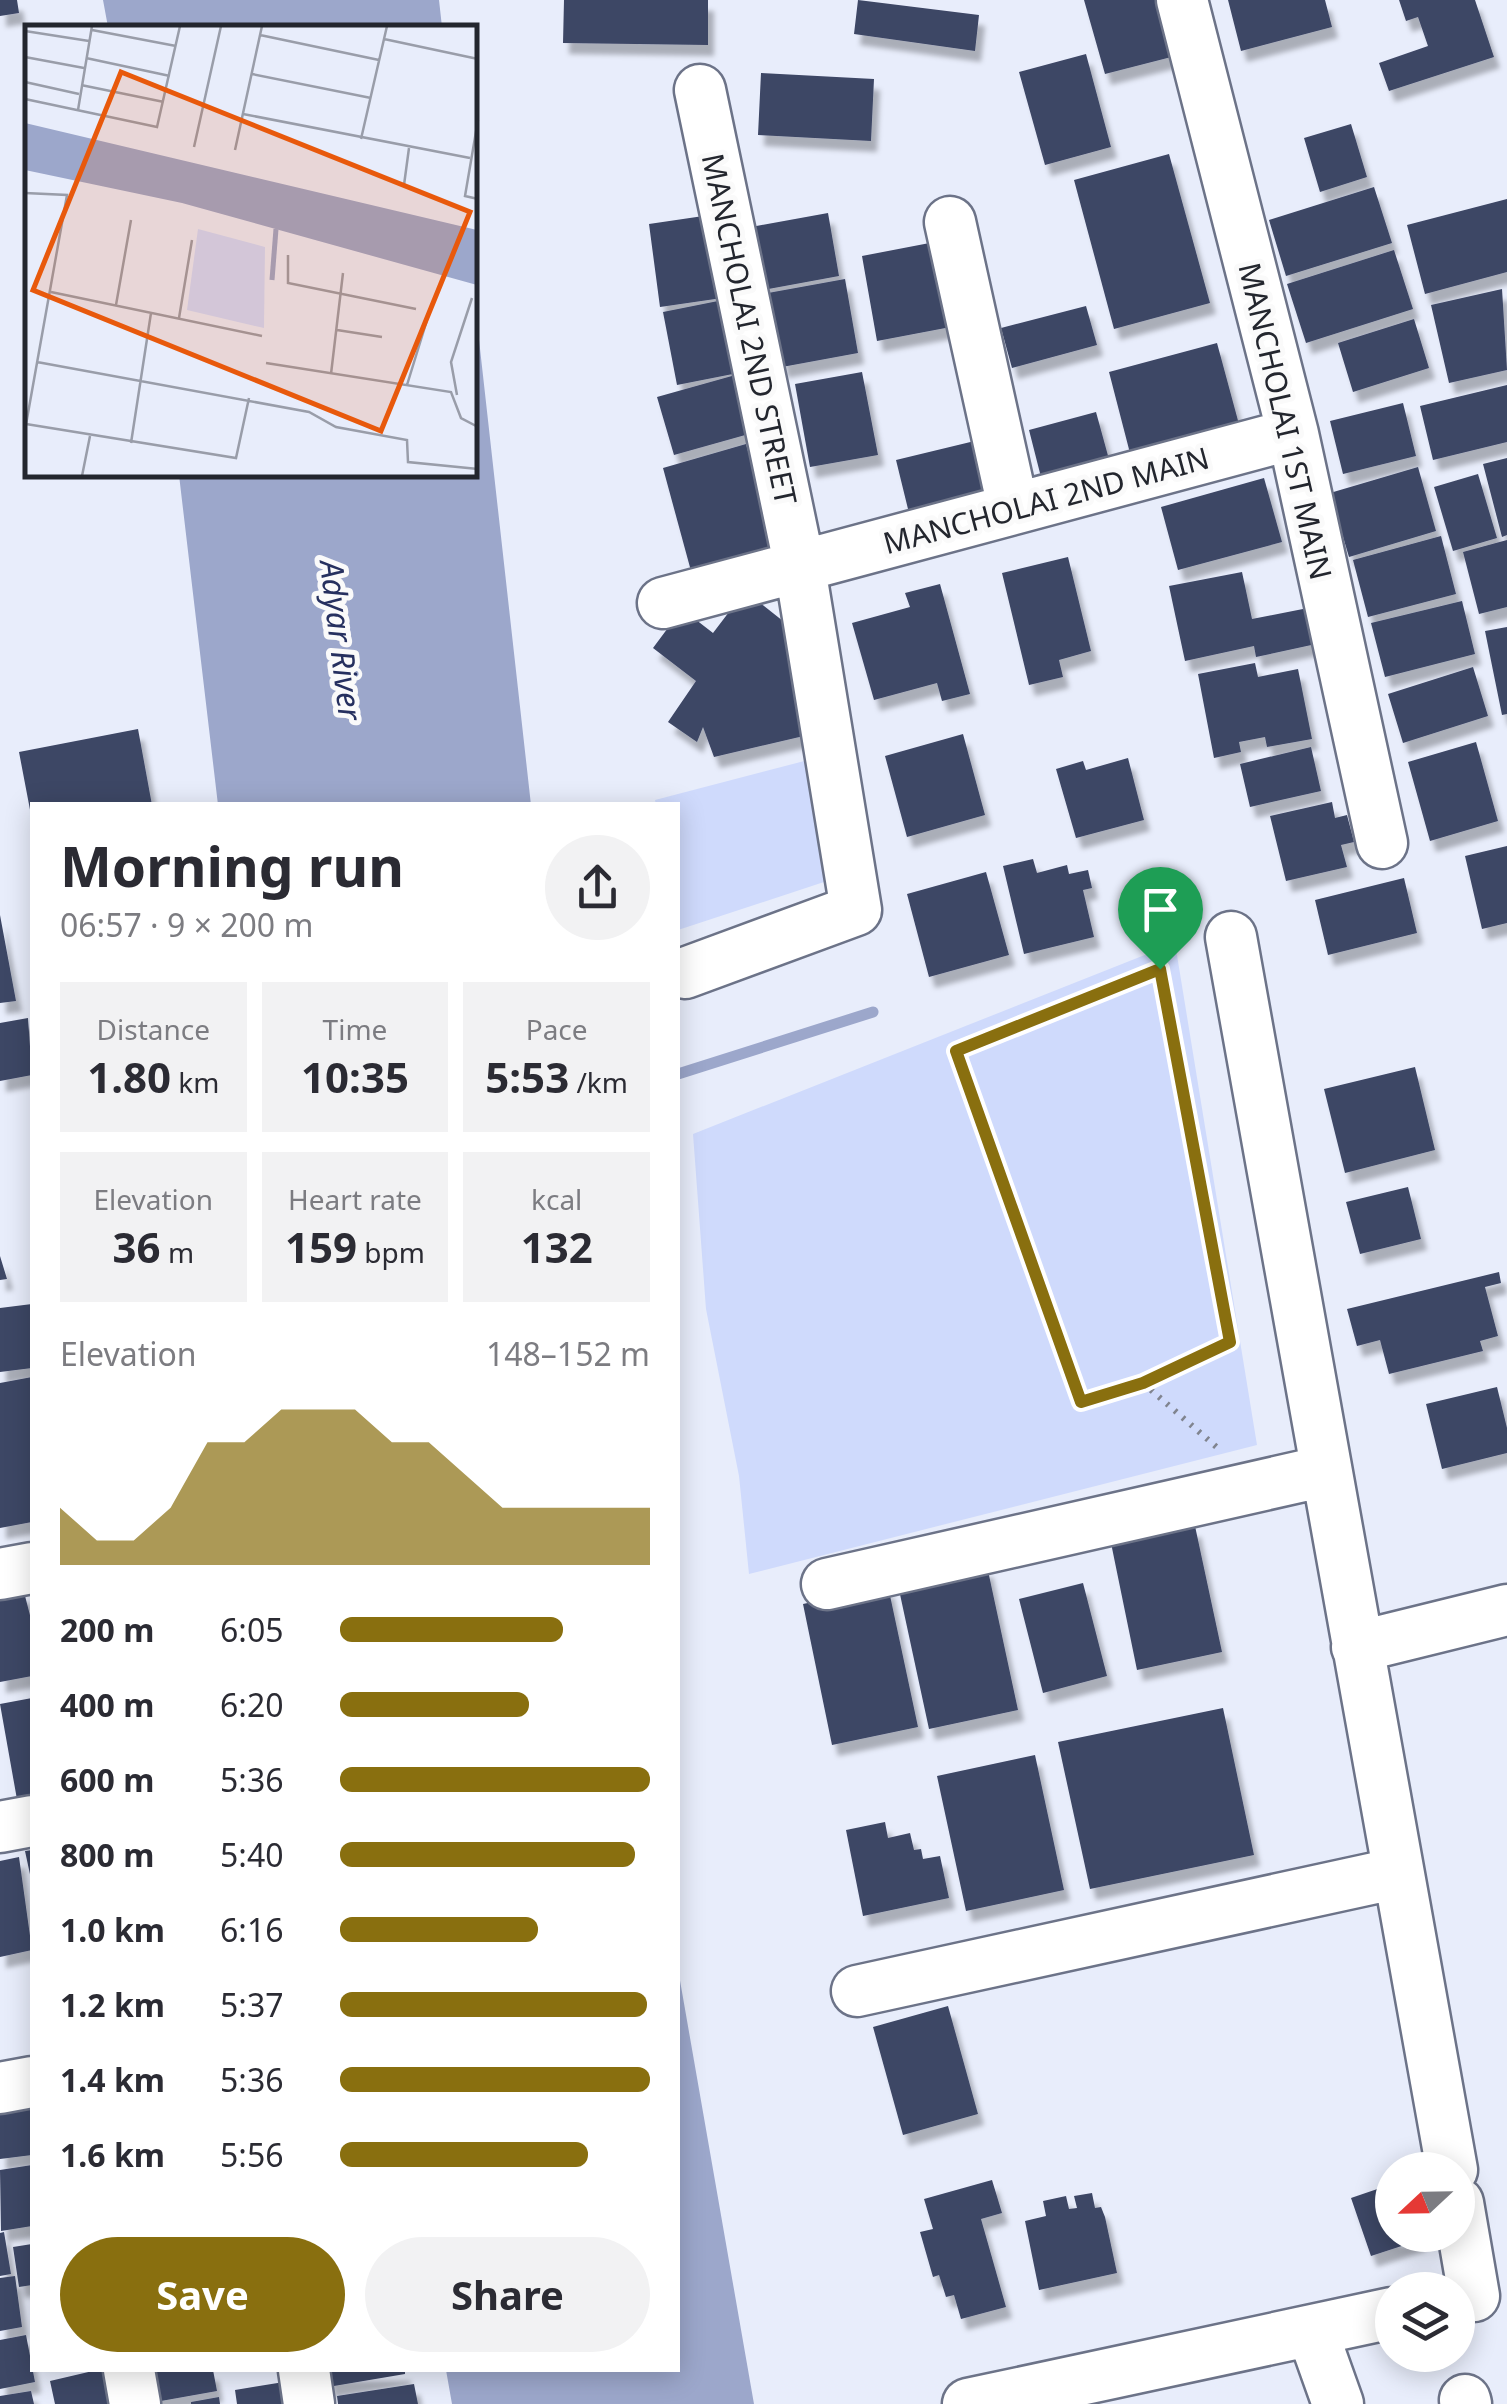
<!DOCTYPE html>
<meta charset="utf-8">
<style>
body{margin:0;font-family:"Noto Sans",sans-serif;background:#f2f2f3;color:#2b2b33;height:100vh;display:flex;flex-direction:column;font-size:38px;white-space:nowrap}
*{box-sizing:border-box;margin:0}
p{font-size:32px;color:#7c7c81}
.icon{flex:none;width:55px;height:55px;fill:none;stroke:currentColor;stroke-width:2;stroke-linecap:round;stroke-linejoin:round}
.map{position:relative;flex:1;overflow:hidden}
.drawer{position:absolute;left:30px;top:802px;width:650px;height:1570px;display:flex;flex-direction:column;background:#fff;border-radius:0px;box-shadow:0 5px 25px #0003}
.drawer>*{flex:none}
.needle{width:65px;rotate:248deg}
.buttons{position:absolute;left:1375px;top:2152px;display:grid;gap:20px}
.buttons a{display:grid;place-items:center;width:100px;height:100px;border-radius:50%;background:#fff;box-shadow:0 5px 25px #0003;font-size:50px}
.pin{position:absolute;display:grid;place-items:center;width:85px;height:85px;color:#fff;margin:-102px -42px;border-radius:50% 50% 50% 0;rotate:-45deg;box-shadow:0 0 10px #0007}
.pin .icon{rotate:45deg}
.round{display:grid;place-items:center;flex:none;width:105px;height:105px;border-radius:52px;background:#f2f2f3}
.summary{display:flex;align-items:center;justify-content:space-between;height:170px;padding:0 30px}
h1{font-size:55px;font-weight:700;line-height:75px}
.stats{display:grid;grid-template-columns:repeat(3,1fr);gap:15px;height:170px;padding:10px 30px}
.stats div{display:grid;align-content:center;border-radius:0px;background:#f2f2f3;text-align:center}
.stats b{font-size:42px;font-weight:700}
.stats small{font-size:28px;font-weight:400}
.stats p{font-size:28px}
.chart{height:280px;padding:20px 30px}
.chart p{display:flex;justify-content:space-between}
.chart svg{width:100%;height:180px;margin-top:10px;fill:#896f0f;opacity:.7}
.primary-button{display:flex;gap:20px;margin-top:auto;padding:20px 30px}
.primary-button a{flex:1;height:115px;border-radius:60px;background:#896f0f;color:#fff;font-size:40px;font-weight:700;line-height:115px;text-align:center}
.primary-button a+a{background:#f2f2f3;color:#2b2b33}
ul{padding:0 30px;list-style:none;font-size:32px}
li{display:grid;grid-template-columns:160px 120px 1fr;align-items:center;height:75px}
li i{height:25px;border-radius:12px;background:#896f0f}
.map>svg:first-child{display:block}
.green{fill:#cfdafc}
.water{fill:#9ca7cb}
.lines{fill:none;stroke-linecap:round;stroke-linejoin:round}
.stream{stroke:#9ca7cb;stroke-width:11}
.building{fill:#3d4665;filter:url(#shadow)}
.minor-casing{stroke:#6c7388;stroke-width:55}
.path{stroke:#80848f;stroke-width:6;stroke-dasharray:2.5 8;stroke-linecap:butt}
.minor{stroke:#fff;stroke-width:50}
.route-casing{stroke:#fff;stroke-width:20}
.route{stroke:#896f0f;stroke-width:12}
.labels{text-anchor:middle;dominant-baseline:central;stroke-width:10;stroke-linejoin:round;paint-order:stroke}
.street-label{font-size:30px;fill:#23262e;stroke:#fafafa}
.water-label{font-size:32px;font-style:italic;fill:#26305f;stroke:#fafafa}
.inset-river{fill:none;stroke:#9ca7cb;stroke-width:5}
.inset-road{fill:none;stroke:#999da9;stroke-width:2.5}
.view{fill:#e8590c;fill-opacity:0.15;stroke:#e8590c;stroke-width:5}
.inset-edge{fill:none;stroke:#23262e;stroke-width:5}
</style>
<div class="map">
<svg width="1507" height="2404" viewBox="0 0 1507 2404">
<defs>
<filter id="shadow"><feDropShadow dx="6" dy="11" stdDeviation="2.5" flood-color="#0004"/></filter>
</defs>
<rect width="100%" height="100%" fill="#e8edfb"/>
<path class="green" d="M 812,759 L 827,881 L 678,930 L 678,805 L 656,805 L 655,800 Z
M 1175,943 L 1257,1445 L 749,1574 L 739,1476 L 706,1309 L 693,1134 Z"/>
<path class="water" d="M 103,0 L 439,0 L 442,27 L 108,27 Z
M 475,304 L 531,805 L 218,805 L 179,475 L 475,475 Z
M 678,1969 L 754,2404 L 452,2404 L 446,2370 L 678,2370 Z"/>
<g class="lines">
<path class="stream" d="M 678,1074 L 873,1012"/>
</g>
<path class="building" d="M 0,0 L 17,0 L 19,13 L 0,16 Z
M 564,0 L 708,0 L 708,45 L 563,43 Z
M 858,0 L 979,15 L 975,51 L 854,34 Z
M 1084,0 L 1169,0 L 1183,54 L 1105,74 Z
M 1228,0 L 1325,0 L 1332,27 L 1241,51 Z
M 1399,0 L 1475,0 L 1494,57 L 1389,91 L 1379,63 L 1428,46 L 1418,17 L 1406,21 Z
M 1086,54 L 1111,147 L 1045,165 L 1019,72 Z
M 761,73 L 874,79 L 871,141 L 758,135 Z
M 1351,124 L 1367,177 L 1320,192 L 1304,138 Z
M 1169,154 L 1210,303 L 1114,329 L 1074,180 Z
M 1374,187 L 1392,243 L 1286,276 L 1269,220 Z
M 1507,199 L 1507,272 L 1425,294 L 1407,225 Z
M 828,213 L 839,276 L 763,290 L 751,227 Z
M 717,214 L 729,297 L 660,307 L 649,224 Z
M 940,241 L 956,326 L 877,341 L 862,256 Z
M 1394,250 L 1413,309 L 1306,343 L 1287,284 Z
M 845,279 L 858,353 L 782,367 L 768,293 Z
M 1502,289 L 1507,370 L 1449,383 L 1431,305 Z
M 728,299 L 743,372 L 677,385 L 663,312 Z
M 1086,306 L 1097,345 L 1012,368 L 1001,328 Z
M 1414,319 L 1429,368 L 1353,392 L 1338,343 Z
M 1217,343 L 1240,428 L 1131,457 L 1109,372 Z
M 862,372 L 878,455 L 810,467 L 795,384 Z
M 739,374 L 756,432 L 674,455 L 657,397 Z
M 1507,385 L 1507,442 L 1433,460 L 1420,406 Z
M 1403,403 L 1416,456 L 1343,474 L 1330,421 Z
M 1096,412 L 1110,463 L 1042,481 L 1029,430 Z
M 987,438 L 1000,492 L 909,513 L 896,460 Z
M 746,444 L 775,548 L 691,571 L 663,468 Z
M 1507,458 L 1507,535 L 1502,537 L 1483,464 Z
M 1418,467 L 1436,531 L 1349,557 L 1330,493 Z
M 1478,474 L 1497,538 L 1453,551 L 1434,487 Z
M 1264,478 L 1282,542 L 1178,570 L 1161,507 Z
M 1441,536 L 1456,594 L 1368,617 L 1353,560 Z
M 1507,540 L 1507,607 L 1479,614 L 1463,552 Z
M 1068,557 L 1091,651 L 1059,660 L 1063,677 L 1029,685 L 1002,573 Z
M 1242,572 L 1252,619 L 1308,608 L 1316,644 L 1256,657 L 1254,646 L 1185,661 L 1169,586 Z
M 940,584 L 970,694 L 942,701 L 937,683 L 874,700 L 852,623 L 910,607 L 905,593 Z
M 745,591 L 788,625 L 808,735 L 714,757 L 703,727 L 697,742 L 668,722 L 696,681 L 653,648 L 682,609 L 713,633 Z
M 1462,601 L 1475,654 L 1385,677 L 1371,623 Z
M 1507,627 L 1507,714 L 1502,715 L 1485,631 Z
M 1255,663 L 1258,677 L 1298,669 L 1312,739 L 1267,747 L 1265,737 L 1239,742 L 1241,752 L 1214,758 L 1198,674 Z
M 1473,667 L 1488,716 L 1403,743 L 1388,694 Z
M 138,729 L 152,805 L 32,805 L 31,815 L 19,752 Z
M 963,734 L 985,815 L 907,837 L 885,756 Z
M 1476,742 L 1498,821 L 1430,841 L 1408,762 Z
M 1311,747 L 1321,791 L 1250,807 L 1240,764 Z
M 1128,758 L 1144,820 L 1076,838 L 1056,769 L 1083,761 L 1086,770 Z
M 1332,802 L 1335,818 L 1347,815 L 1354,842 L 1341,845 L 1347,867 L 1286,881 L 1270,816 Z
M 1507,846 L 1507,923 L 1482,929 L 1465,856 Z
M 1033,859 L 1037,873 L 1067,865 L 1069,874 L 1088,870 L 1092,888 L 1083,890 L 1094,937 L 1024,954 L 1003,866 Z
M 986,872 L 1009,955 L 929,977 L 907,894 Z
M 1404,878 L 1417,933 L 1328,955 L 1315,900 Z
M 0,915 L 16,1001 L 0,1003 Z
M 28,1018 L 32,1075 L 0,1081 L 0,1023 Z
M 1415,1067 L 1435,1150 L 1345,1173 L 1324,1089 Z
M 1408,1187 L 1421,1239 L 1360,1254 L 1346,1202 Z
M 0,1256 L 7,1279 L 0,1280 Z
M 1499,1272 L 1501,1283 L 1485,1287 L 1498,1336 L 1480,1341 L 1483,1351 L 1389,1374 L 1380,1340 L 1357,1346 L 1347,1309 Z
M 32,1304 L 32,1368 L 0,1372 L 0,1308 Z
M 32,1377 L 32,1522 L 0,1528 L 0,1383 Z
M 1497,1387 L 1507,1428 L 1507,1453 L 1442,1469 L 1426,1404 Z
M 1195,1526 L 1222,1652 L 1137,1670 L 1111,1543 Z
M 987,1566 L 1018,1710 L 929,1729 L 898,1585 Z
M 1083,1583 L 1107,1676 L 1043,1693 L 1019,1599 Z
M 888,1586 L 918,1727 L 832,1745 L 803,1604 Z
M 24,1592 L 32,1623 L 32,1676 L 0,1682 L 0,1596 Z
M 32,1698 L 32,1803 L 18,1805 L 0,1704 Z
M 1223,1708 L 1254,1855 L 1090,1889 L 1058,1742 Z
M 1035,1755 L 1064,1890 L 966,1911 L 937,1776 Z
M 885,1822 L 888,1838 L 910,1833 L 914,1850 L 921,1849 L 923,1859 L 940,1856 L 949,1898 L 863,1916 L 846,1830 Z
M 32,1850 L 32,1878 L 31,1879 L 25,1851 Z
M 19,1857 L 32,1950 L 0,1957 L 0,1861 Z
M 948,2006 L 978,2114 L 903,2135 L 873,2027 Z
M 32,2090 L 32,2155 L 0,2159 L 0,2095 Z
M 32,2165 L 32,2226 L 1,2231 L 0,2170 Z
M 992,2180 L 1002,2213 L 981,2219 L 1006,2307 L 961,2319 L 954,2295 L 946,2297 L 939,2275 L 933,2277 L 920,2232 L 933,2229 L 924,2199 Z
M 1392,2184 L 1392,2235 L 1418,2235 L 1420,2240 L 1371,2256 L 1351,2198 Z
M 1092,2193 L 1095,2208 L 1101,2207 L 1105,2217 L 1117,2273 L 1039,2290 L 1025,2221 L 1046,2216 L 1043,2201 L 1066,2196 L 1069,2209 L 1077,2208 L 1074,2196 Z
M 4,2232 L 11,2274 L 0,2276 L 0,2233 Z
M 32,2244 L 32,2285 L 19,2287 L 13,2247 Z
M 15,2276 L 22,2327 L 0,2331 L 0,2278 Z
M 26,2335 L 35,2382 L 0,2389 L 0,2340 Z
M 97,2370 L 107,2370 L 114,2404 L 55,2404 L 50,2381 Z
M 137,2370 L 213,2370 L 217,2391 L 144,2404 Z
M 325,2370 L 405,2370 L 405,2374 L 328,2387 Z
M 290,2381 L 294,2404 L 237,2404 L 235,2390 Z
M 414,2384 L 418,2404 L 338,2404 L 337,2396 Z
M 31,2391 L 34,2404 L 0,2404 L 0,2396 Z
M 219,2397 L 220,2404 L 191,2404 L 191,2402 Z"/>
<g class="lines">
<defs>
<path id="minor" d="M 1182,0 L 1293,434 L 1382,843
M 950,222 L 1013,507
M 663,603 L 1293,434
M 1231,937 L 1452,2170
M 685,973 L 856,910 L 800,568 L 700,90
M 0,1574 L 32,1568
M 827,1584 L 1325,1471
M 1357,1647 L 1507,1610
M 0,1827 L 32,1821
M 857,1991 L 1398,1873
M 0,2088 L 32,2082
M 1458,2203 L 1474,2296
M 1312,2331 L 1338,2404
M 129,2370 L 135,2404
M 304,2370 L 309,2404
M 1465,2400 L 1466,2404
M 968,2404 L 1392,2313"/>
</defs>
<use href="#minor" class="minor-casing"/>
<path class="path" d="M 1160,969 L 1230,1342 L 1143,1383 L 1081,1402 L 956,1051 Z
M 1143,1383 L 1221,1451"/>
<use href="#minor" class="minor"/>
</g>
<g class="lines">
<defs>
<path id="route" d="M 1160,969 L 1230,1342 L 1143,1383 L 1081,1402 L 956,1051 Z"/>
</defs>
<use href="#route" class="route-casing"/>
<use href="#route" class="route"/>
</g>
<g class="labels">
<g class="street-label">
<text transform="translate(750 329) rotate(78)">MANCHOLAI 2ND STREET</text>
<text transform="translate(1286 421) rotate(77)">MANCHOLAI 1ST MAIN</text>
<text transform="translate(1046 500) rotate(-15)">MANCHOLAI 2ND MAIN</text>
</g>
<g class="water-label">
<text transform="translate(342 640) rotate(83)">Adyar River</text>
</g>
</g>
<g transform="translate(25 25)">
<rect width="452" height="452" fill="#e8edfb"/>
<path d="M 173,204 L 240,222 L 239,303 L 162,285 Z" fill="#cfdafc"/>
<path d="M 0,98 L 452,205 L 452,260 L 157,178 L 0,145 Z" fill="#9ca7cb"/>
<path class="inset-river" d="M 247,255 L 251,204"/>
<path class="inset-road" d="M 67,5 L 151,21M 0,6 L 64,16M 235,10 L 354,35M 359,14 L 453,34M 0,32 L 59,43M 61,33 L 145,51M 227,49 L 346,73M 0,57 L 54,69M 56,60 L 139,77M 0,74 L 132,102 L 155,1M 53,85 L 67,1M 218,89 L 445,133M 453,95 L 440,171 L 453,174M 336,114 L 362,1M 169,122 L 196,1M 210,125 L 237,1M 379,160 L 384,123M 0,168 L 42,170 L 0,405M 263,230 L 263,258 L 391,284M 26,267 L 237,311M 91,280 L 106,195M 154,293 L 167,215M 312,305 L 357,312M 12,337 L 284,387 L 311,402 L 382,415 L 383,437 L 453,444M 241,338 L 426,367 L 436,393 L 453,402M 306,349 L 318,248M 382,360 L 402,295M 432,370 L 426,337 L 447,273M 1,399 L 211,433 L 224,373M 106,418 L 126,288M 57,451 L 65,411"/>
<path class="view" d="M 96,47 L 445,187 L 356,406 L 8,265 Z"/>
<rect width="452" height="452" class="inset-edge"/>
</g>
</svg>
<div class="buttons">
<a><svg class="needle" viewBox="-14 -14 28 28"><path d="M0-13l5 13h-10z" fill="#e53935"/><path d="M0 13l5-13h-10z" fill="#7c7c81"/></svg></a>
<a><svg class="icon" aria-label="layers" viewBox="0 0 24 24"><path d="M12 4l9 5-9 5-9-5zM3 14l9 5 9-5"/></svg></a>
</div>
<div class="pin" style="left:1160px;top:969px;background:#1e9e55"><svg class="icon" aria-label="arrive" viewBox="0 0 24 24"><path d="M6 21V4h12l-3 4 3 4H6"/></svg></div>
<section class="drawer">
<div class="summary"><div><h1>Morning run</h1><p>06:57 · 9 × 200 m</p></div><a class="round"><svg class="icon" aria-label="share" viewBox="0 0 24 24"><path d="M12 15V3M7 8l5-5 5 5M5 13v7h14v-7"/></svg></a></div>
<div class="stats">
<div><p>Distance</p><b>1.80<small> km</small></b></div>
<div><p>Time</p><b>10:35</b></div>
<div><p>Pace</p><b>5:53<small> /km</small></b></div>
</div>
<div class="stats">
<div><p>Elevation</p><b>36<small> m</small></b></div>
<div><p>Heart rate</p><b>159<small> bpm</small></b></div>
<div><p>kcal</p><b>132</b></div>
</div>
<div class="chart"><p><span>Elevation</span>148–152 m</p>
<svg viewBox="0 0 160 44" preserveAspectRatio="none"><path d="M0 44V30L10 38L20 38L30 30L40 14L50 14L60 6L70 6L80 6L90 14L100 14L110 22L120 30L130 30L140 30L150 30L160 30V44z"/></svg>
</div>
<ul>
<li><b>200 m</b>6:05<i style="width:72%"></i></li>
<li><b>400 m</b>6:20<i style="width:61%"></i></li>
<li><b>600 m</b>5:36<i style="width:100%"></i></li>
<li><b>800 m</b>5:40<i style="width:95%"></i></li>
<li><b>1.0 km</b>6:16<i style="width:64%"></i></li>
<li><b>1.2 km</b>5:37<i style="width:99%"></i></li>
<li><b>1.4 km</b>5:36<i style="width:100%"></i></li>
<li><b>1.6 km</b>5:56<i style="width:80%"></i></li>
</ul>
<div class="primary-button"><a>Save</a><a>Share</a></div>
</section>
</div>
